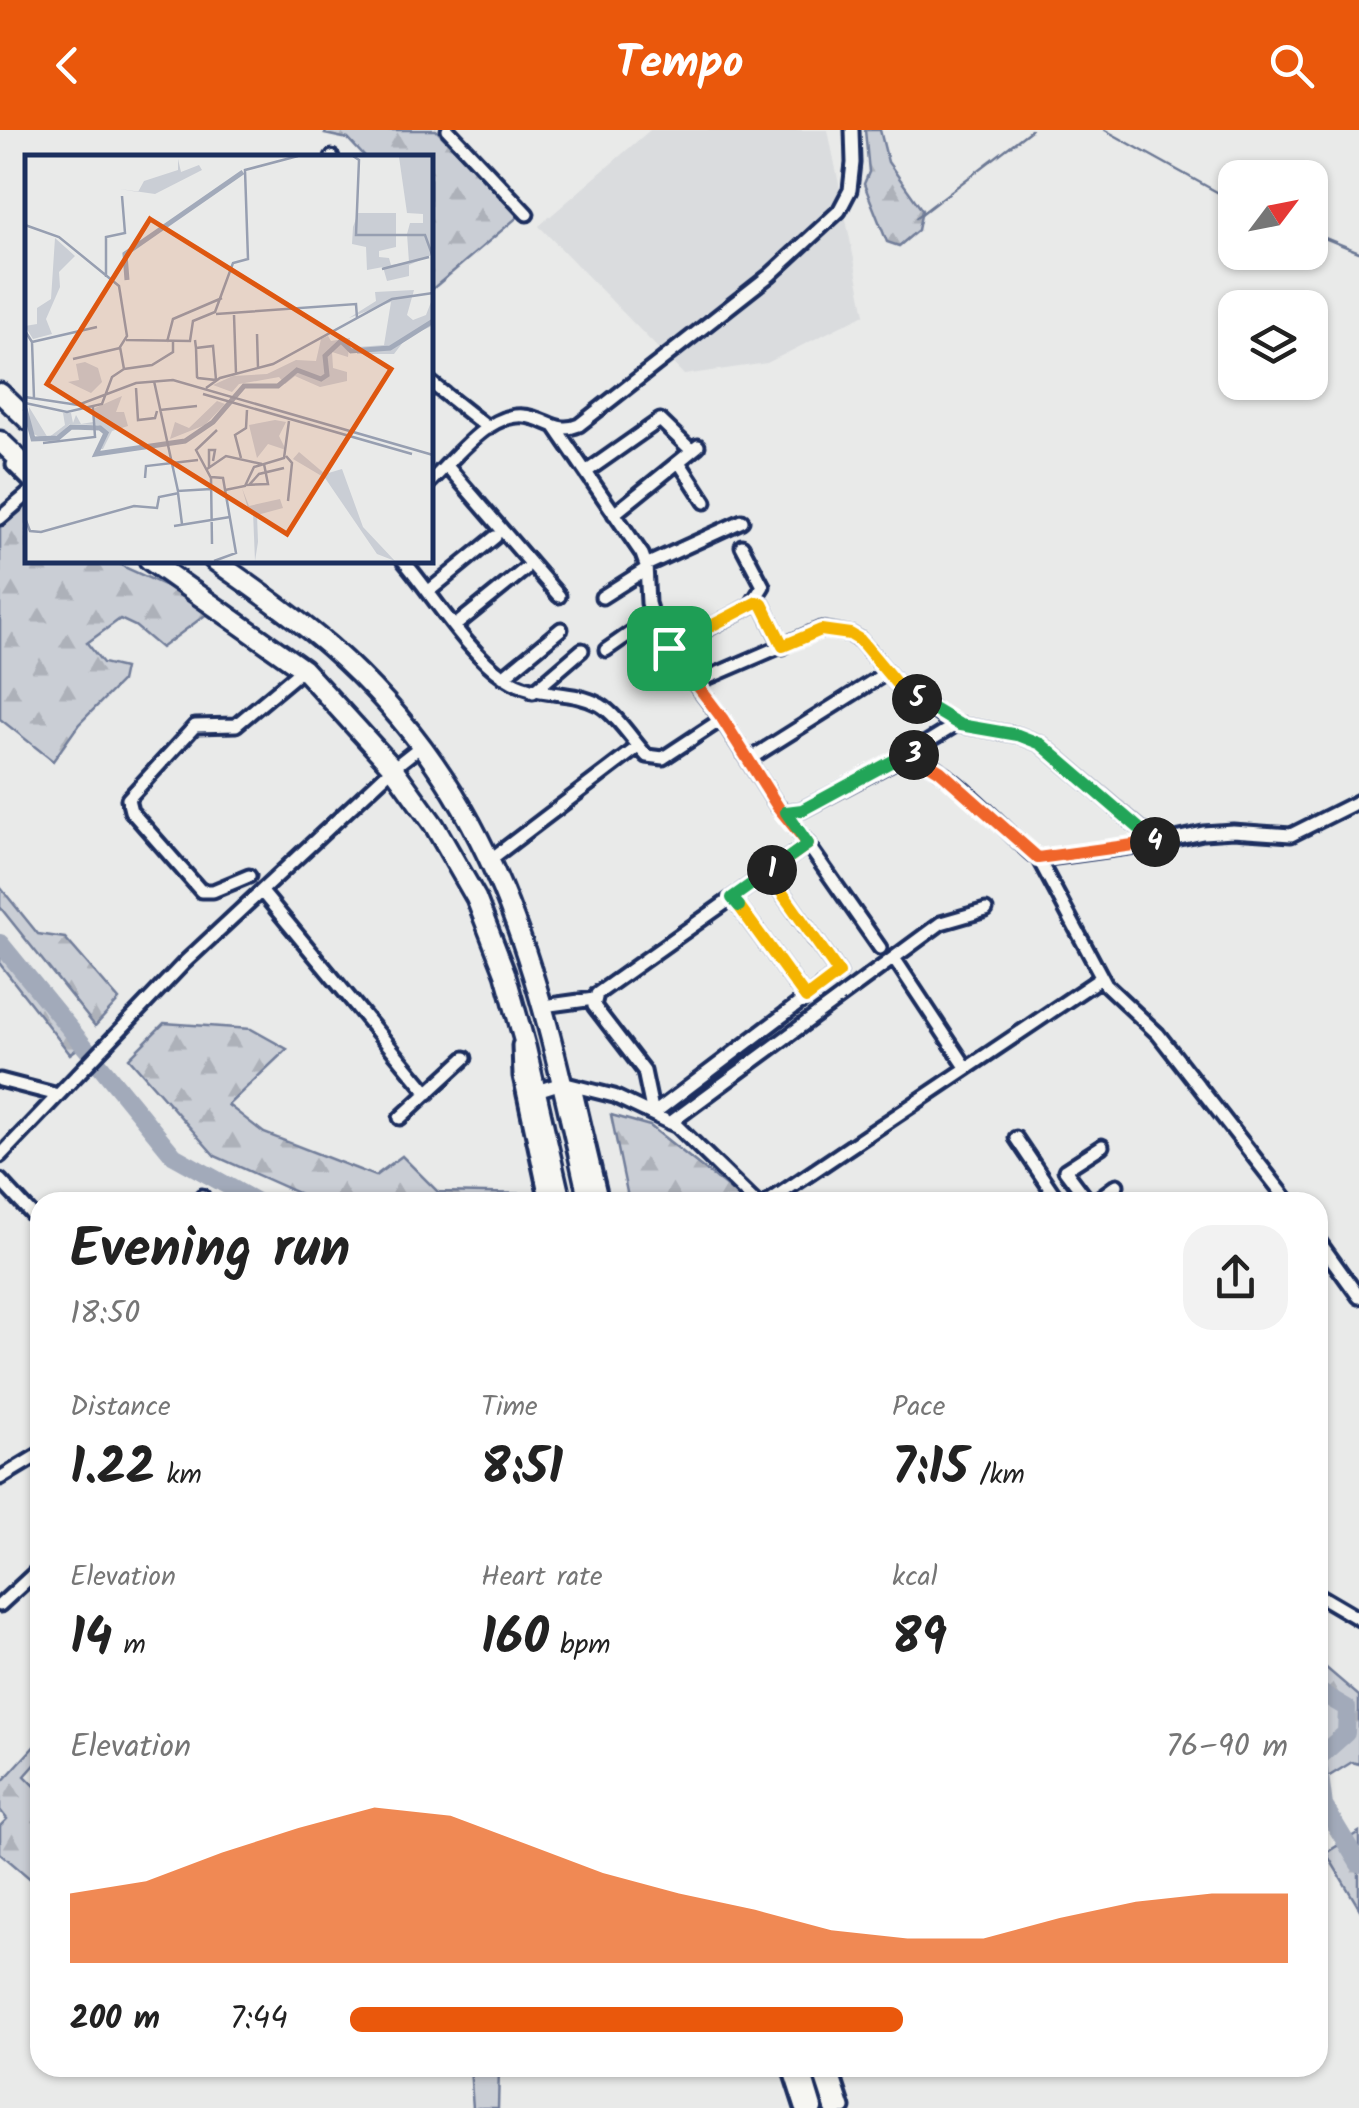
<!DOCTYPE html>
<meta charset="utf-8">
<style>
body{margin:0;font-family:Kalam,sans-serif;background:#f2f2f2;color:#222;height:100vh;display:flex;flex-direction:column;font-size:38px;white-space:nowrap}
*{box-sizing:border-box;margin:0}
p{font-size:32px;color:#767676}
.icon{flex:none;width:55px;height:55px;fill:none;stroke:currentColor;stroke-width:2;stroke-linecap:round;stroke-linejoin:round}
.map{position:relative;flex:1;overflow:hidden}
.sheet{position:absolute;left:30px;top:1062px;width:1298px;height:885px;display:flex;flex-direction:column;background:#fff;border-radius:30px;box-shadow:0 2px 8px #0004}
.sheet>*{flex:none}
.needle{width:65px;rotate:58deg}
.tools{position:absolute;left:1218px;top:30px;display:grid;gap:20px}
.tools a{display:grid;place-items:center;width:110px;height:110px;border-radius:20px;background:#fff;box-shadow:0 2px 8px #0004;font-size:50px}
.pin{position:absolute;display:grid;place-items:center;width:85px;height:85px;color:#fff;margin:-42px;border-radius:20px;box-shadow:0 5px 15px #0006}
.km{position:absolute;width:50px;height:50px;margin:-25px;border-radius:50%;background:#222;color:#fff;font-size:28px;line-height:50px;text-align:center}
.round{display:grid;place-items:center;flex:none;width:105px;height:105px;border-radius:30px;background:#f2f2f2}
.headline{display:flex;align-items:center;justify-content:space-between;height:170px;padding:0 40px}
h1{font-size:55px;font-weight:600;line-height:75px}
.stats{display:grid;grid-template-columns:repeat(3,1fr);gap:15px;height:170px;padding:10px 40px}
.stats div{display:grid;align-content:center}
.stats b{font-size:50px;font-weight:600}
.stats small{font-size:28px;font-weight:400}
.stats p{font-size:28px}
.chart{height:280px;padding:20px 40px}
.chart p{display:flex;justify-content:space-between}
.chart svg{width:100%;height:180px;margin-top:10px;fill:#ea580c;opacity:.7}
ul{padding:0 40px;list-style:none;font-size:32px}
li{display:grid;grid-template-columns:160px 120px 1fr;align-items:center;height:75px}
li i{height:25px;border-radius:12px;background:#ea580c}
header{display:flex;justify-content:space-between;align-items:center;height:130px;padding:0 40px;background:#ea580c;color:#fff;font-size:45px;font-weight:600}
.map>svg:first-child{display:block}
.built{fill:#dadcde}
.forest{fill:url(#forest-firs);stroke:#727e9a;stroke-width:2.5}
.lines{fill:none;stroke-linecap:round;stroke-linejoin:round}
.stream{stroke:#6c7995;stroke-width:2.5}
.river{stroke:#a2aaba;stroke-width:18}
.minor-casing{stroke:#1b2f5e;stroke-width:19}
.highway-casing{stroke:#1b2f5e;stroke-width:25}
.minor{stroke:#f6f6f2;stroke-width:11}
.highway{stroke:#f6f6f2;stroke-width:18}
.split-1-casing{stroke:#fff;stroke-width:20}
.split-2-casing{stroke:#fff;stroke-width:20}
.split-3-casing{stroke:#fff;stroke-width:20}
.split-4-casing{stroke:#fff;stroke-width:20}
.split-5-casing{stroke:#fff;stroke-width:20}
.split-6-casing{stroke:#fff;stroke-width:20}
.split-1{stroke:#f0652b;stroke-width:12}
.split-2{stroke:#f5b400;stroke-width:12}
.split-3{stroke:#22a559;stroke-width:12}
.split-4{stroke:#f0652b;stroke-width:12}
.split-5{stroke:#22a559;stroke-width:12}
.split-6{stroke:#f5b400;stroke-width:12}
.inset-river{fill:none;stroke:#a2aaba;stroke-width:5}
.inset-road{fill:none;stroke:#979fb1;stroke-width:2.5}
.view{fill:#de5710;fill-opacity:0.15;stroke:#de5710;stroke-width:5}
.inset-edge{fill:none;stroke:#1b2f5e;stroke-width:5}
</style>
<header><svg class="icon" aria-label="back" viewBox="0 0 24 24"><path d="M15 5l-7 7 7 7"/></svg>Tempo<svg class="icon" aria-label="search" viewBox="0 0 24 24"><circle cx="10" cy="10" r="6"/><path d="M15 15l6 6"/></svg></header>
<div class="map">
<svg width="1359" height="1978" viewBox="0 0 1359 1978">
<defs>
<pattern id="forest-firs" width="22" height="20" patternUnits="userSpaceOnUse" patternTransform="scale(2.5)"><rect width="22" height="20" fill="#caced5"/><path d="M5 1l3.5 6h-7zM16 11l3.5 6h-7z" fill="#adb1b9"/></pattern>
</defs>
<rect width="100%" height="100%" fill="#e9eae9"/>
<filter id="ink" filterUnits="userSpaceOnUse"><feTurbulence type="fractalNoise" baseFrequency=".01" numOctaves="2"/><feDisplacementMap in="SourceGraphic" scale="20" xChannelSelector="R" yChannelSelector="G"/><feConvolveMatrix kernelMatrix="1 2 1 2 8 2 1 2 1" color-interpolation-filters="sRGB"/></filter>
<g filter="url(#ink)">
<path class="built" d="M 650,0 L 828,0 L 865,184 L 767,233 L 684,245 L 539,96 Z"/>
<path class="forest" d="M 327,0 L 436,0 L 520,85 L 430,161 L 430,28 L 365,27 L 348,9 L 325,4 Z
M 865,0 L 880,0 L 888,32 L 922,80 L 918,100 L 899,116 L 887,112 L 864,54 L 869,42 Z
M 27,374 L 28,430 L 115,430 L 124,437 L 193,468 L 208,483 L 161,518 L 135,496 L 120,489 L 87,513 L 103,533 L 124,538 L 121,552 L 79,594 L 53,631 L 0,589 L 0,388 Z
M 0,757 L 38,804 L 65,808 L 119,870 L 95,896 L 0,777 Z
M 0,821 L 77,919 L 70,924 L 0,834 Z
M 164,893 L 251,899 L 287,919 L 228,975 L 264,1003 L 375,1046 L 402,1026 L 438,1062 L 530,1064 L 532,1072 L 318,1072 L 215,1026 L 129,928 Z
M 611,985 L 650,996 L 738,1066 L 739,1072 L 629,1072 Z
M 1318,1531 L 1359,1566 L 1359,1634 L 1352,1632 L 1318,1653 Z
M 40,1610 L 40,1629 L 25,1646 L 40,1661 L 40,1757 L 0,1723 L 0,1696 L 7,1689 L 0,1680 L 0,1654 Z
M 1359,1702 L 1359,1778 L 1326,1723 Z
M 470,1938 L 499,1938 L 498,1978 L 473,1978 Z"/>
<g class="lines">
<path class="stream" d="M 1105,0 L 1235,72
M 916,88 L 1031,0
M 1310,102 L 1359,122"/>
<path class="river" d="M 0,813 L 174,1026 L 257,1072
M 1318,1561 L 1347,1578 L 1346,1603 L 1318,1628
M 1318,1630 L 1324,1676 L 1359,1734"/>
<defs>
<path id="minor" d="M 448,0 L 527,84
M 332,28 L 332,27
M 430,252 L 488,298
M 555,297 L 642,424 L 646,435 L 648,473 L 657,503 L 722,589 L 778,677 L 785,682 L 802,680 L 908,624 C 938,628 1007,702 1033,725 L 1041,729 L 1157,713 L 1203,703 L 1233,701 L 1291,705 L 1359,671
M 679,332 L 705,372
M 13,335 L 28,350
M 447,336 L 559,466
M 586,342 L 660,290 L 692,321
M 430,352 C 456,328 493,274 534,288 C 551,293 560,303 579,295 L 770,145 L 839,81 L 850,60 L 853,33 L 852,0
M 614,384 L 698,316
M 0,388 L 28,364
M 742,416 L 763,456 L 753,472
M 403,430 C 434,466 466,521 504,547 C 536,569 569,558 600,575 C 617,585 633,611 647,626 L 663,628 L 722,589
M 646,435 L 742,391
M 429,461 L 495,407
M 602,467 L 646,439
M 456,495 L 524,440
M 669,519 L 757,472 L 762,474 L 783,517
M 606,520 L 652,488
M 503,547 L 561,499
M 695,553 L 821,499 L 850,504 L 860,510 L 896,553 L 943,587 L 960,595 L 1018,605 L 1041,614 L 1157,713
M 533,562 L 582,520
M 908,624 L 957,594
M 748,630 L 886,543
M 785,682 L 880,818
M 1038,728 L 1106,855 L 1158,904 L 1289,1072
M 491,729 L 638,617
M 768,743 L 839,843 L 653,984 L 644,941 L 594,876 L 597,864 L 808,714
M 249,746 L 213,761 L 201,761 L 131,681 L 128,669 L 195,596 L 236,595 L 303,539
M 262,762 L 428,963
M 733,768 L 806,868
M 894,828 L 966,937
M 543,876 L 594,869
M 519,915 L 520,946 L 547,1072
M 0,950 L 58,965
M 575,957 L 602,1072
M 524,965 L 562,953 L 614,966 L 677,996 L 755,1072
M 400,988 L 465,928
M 670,993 L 941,793 L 986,780
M 1016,1008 L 1059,1072
M 0,1026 L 185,832 L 393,638 L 421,616
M 0,1050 L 40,1093
M 198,1072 L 202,1066
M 768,1072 L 1101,848
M 1089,1072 L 1065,1040 L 1102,1016
M 1094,1072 L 1117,1055
M 1318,1110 L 1359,1167
M 0,1348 L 40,1324
M 1318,1465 L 1359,1489
M 0,1475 L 40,1438
M 789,1938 L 802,1978
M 831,1938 L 844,1978"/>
<path id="highway" d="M 0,263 L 28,290
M 0,311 L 28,338
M 149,430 L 303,539 L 393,638 L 434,695 L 476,768 L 505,843 L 526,918 L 561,1072
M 214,430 C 253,458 293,485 330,517 C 506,673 540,854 589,1072
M 800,1938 L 812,1978
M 822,1938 L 835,1978"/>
</defs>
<use href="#minor" class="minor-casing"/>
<use href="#highway" class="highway-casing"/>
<use href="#minor" class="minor"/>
<use href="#highway" class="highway"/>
</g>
</g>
<g class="lines" filter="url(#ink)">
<defs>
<path id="split-1" d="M 669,518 L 722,588 L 778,677 L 808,714 L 772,740"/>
<path id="split-2" d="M 739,776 L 806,868 L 839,843 L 768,743 L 772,740"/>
<path id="split-3" d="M 739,776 L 732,768 L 808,714 L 786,682 L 802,680 L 900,627 L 914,625"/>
<path id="split-4" d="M 914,625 L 940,641 L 1038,728 L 1155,712"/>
<path id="split-5" d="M 917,569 L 960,595 L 1018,605 L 1041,614 L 1155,712"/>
<path id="split-6" d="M 669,518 L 757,472 L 762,474 L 783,516 L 821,500 L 850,504 L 860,510 L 896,553 L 917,569"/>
</defs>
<use href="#split-1" class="split-1-casing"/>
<use href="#split-2" class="split-2-casing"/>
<use href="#split-3" class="split-3-casing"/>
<use href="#split-4" class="split-4-casing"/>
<use href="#split-5" class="split-5-casing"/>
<use href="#split-6" class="split-6-casing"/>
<use href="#split-1" class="split-1"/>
<use href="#split-2" class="split-2"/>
<use href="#split-3" class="split-3"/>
<use href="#split-4" class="split-4"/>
<use href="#split-5" class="split-5"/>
<use href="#split-6" class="split-6"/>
</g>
<g transform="translate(25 25)">
<rect width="408" height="408" fill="#e9eae9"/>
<path d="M 407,1 L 407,100 L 384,110 L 384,121 L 362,126 L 358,112 L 342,115 L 341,92 L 327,89 L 328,72 L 333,58 L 371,58 L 371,92 L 354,96 L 354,102 L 364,103 L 366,110 L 384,107 L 382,79 L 385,68 L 398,68 L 398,59 L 382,58 L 374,2 ZM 153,4 L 156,17 L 174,10 L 177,15 L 130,39 L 95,34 L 113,37 L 119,26 L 153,15 ZM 30,83 L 50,101 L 34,117 L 35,132 L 21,164 L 27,179 L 8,184 L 0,171 L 12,169 L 12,153 L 26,144 ZM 389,135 L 382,160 L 388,165 L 401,160 L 406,147 L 407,171 L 382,182 L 369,199 L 332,199 L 332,192 L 359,190 L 366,147 L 324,163 L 351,146 L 350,137 ZM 303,181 L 306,186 L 325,183 L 323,202 L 307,197 L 308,213 L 322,217 L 322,226 L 295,232 L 270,221 L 260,229 L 254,222 L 214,229 L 207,237 L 188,230 L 208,221 L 242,219 L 271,205 L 291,206 L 296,184 ZM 60,207 L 73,213 L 77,227 L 66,238 L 43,227 L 54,225 L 51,209 ZM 97,241 L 91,257 L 99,257 L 103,271 L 87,276 L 78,294 L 72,294 L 83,277 L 73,270 L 45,269 L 35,279 L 20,285 L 5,277 L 4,252 L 23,283 L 40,270 L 38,258 L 46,258 L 48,268 L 51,260 L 56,269 L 68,267 L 70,253 ZM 192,246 L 200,249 L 180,270 L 145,284 L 150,267 L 164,273 ZM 250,265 L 261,267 L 254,281 L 261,295 L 243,289 L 232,303 L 224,270 ZM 274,297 L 300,319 L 317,314 L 338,372 L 370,406 L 352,399 L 300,323 L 268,304 ZM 217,333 L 224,351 L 255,344 L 258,353 L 232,360 L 233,387 L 230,406 L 228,357 L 224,357 Z" fill="#caced5"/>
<path class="inset-river" d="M 102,125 L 100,99 L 218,17M 0,254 L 8,284 L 33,283 L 46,272 L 75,273 L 81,278 L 71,299 L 160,286 L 188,267 L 219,231 L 253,231 L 272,215 L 296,224 L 302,220 L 300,201 L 316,186 L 326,196 L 365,193 L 408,166"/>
<path class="inset-road" d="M 328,1 L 334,5 L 331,80 L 400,80 L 408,102M 0,70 L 34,82 L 94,131 L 102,181 L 95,192 L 99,214 L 87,222 L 77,249 L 42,257 L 0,248M 357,114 L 404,102M 81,122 L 81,82 L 100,78 L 97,41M 191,159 L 331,149 L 332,163M 209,160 L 211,219M 0,176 L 7,187 L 9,243M 232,179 L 233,213M 101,185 L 165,186 L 168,166 L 190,157 L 208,108 L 223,104 L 220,15 L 273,1M 170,185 L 171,193 L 172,222 L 173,223 L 191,225 L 188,191 L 171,193M 7,187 L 72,172M 142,187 L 148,164 L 197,143M 48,204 L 95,193M 99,214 L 127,210 L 148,197 L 148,186M 129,226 L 153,336 L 186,334M 111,233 L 113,265 L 130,263 L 132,256M 181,233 L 195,223 L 248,209 L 367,144 L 408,138M 178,239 L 387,299M 0,242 L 53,250 L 111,228 L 148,225 L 408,300M 135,255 L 172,251M 18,288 L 70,282 L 68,252M 261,301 L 267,308 L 263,346M 216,303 L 210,280 L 221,273 L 222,255M 184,312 L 184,295 L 190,295 L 188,306M 182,314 L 201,301 L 237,309M 186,322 L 198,323 L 211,398 L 189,406M 120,323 L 121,311 L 173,305M 220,330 L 243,329 L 239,309M 224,330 L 234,319 L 259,313M 200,335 L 220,331 L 229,312 L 259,303 L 264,266M 153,338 L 157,369M 0,363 L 5,376 L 16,377 L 109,351 L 132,353 L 134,342 L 154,338M 149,371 L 205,362M 187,389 L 186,323 L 171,295 L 192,275"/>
<path class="view" d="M 125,64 L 366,214 L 262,379 L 22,229 Z"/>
<rect width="408" height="408" class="inset-edge"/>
</g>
</svg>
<div class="tools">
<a><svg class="needle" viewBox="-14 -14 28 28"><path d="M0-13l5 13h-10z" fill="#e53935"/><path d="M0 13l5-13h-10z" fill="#767676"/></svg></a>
<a><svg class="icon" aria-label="layers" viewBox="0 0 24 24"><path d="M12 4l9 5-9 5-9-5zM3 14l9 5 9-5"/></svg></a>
</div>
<div class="pin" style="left:669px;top:518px;background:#1e9e55"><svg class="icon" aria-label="arrive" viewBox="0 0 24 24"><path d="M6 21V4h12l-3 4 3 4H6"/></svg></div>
<b class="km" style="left:772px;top:740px">1</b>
<b class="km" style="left:914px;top:625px">3</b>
<b class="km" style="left:1155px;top:712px">4</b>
<b class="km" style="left:917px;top:569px">5</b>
<section class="sheet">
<div class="headline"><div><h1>Evening run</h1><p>18:50</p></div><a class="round"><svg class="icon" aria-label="share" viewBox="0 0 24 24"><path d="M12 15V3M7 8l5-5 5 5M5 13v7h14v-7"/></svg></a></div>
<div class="stats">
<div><p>Distance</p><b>1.22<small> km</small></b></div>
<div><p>Time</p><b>8:51</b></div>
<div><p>Pace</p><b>7:15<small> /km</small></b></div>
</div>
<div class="stats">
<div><p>Elevation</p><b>14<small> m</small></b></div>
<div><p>Heart rate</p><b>160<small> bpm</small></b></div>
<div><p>kcal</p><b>89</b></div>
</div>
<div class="chart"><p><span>Elevation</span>76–90 m</p>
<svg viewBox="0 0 160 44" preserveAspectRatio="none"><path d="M0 44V27L10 24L20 17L30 11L40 6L50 8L60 15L70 22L80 27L90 31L100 36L110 38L120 38L130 33L140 29L150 27L160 27V44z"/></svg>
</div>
<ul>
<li><b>200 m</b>7:44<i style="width:59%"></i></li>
</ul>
</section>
</div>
